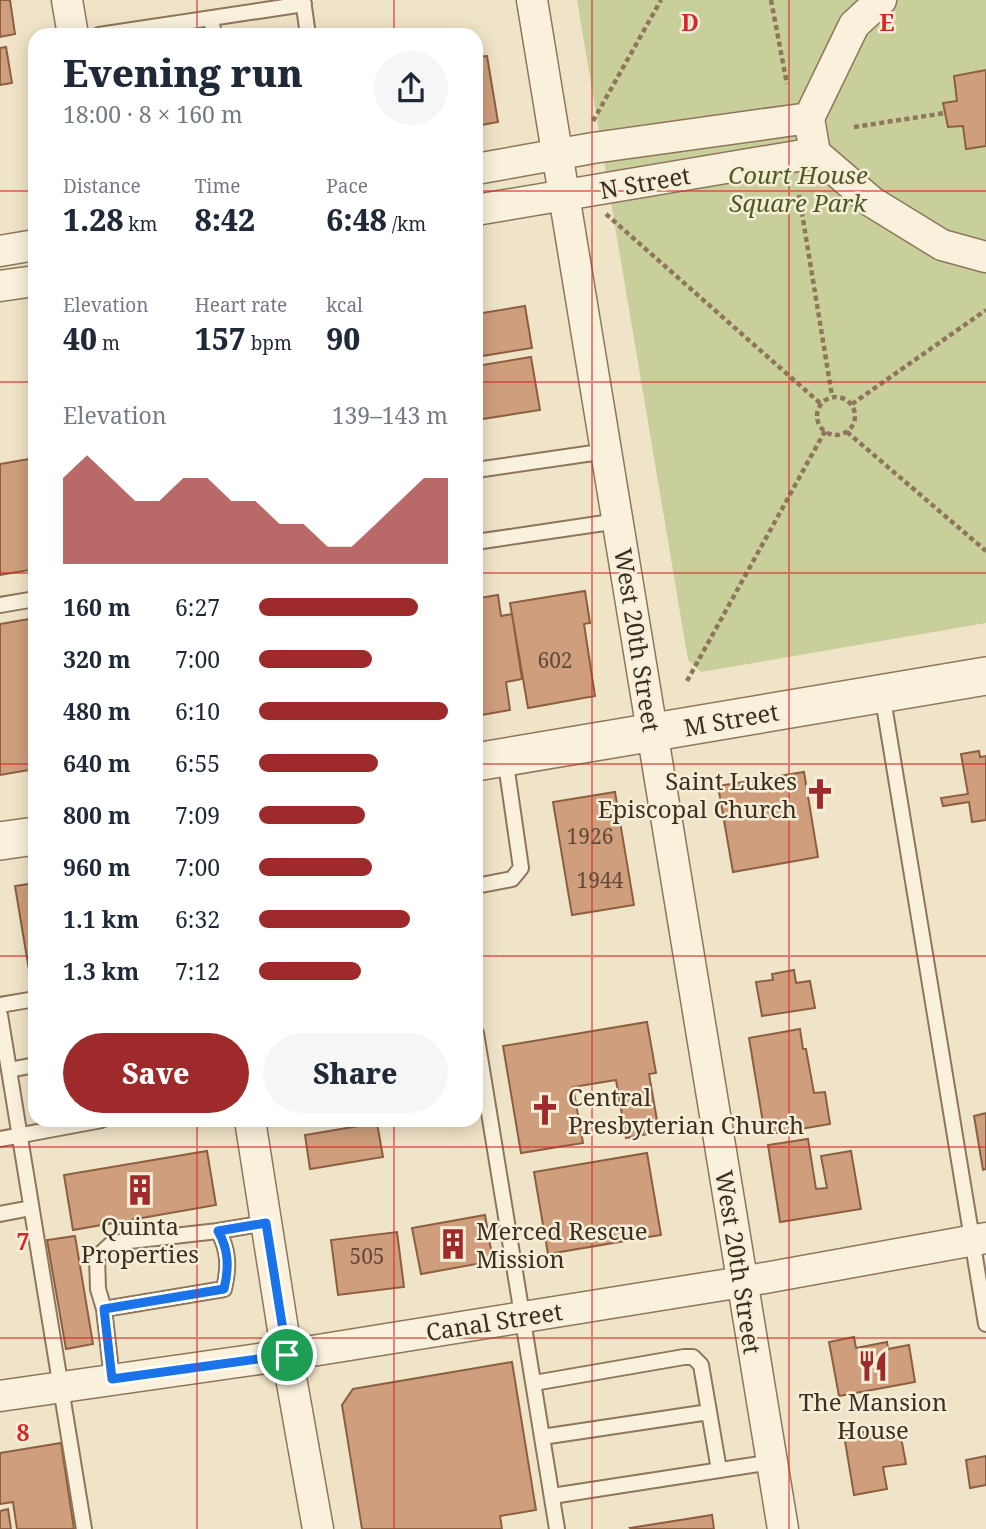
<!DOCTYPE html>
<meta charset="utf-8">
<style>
body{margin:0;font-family:"Noto Serif",serif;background:#f6f6f7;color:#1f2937;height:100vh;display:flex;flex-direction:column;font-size:26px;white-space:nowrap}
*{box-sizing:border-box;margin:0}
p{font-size:23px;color:#747a83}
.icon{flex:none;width:38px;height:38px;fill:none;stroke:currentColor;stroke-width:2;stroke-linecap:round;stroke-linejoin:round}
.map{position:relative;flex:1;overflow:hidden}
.panel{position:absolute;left:28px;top:28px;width:455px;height:1099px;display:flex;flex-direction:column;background:#fff;border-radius:21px;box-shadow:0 4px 18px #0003}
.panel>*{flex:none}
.pin{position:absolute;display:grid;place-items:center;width:60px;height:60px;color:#fff;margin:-30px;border:4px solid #fff;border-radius:50%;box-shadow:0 2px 7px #0007}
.round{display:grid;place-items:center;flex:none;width:74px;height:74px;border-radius:37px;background:#f6f6f7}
.overview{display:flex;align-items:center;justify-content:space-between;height:119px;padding:0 35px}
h1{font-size:38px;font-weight:800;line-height:52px}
.metrics{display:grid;grid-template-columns:repeat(3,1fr);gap:10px;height:119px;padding:7px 35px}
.metrics div{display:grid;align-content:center}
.metrics b{font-size:30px;font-weight:800}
.metrics small{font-size:19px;font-weight:400}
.metrics p{font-size:19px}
.chart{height:196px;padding:14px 35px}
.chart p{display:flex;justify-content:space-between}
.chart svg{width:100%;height:126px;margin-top:7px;fill:#9e2a2b;opacity:.7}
.action{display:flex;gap:14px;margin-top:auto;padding:14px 35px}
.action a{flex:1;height:80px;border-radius:42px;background:#9e2a2b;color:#fff;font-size:28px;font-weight:800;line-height:80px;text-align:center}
.action a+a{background:#f6f6f7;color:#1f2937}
ul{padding:0 35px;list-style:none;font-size:23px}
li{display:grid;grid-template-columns:112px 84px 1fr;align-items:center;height:52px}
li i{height:18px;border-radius:9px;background:#9e2a2b}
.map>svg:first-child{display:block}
.green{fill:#c9cf9b}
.building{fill:#cf9f7d;stroke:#8d5f41;stroke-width:2}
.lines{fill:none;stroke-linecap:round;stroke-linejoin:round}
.service-casing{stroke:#8d765c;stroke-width:18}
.minor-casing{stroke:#8d765c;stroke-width:33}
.tertiary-casing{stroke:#8d765c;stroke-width:40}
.path{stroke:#8d765c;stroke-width:4.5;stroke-dasharray:5 3.5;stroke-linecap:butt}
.service{stroke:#faf1dc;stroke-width:14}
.minor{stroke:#faf1dc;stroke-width:30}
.tertiary{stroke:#faf1dc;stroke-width:37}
.route-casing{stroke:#fff;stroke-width:14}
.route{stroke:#1a73e8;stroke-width:9}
.grid{fill:none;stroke:#d62828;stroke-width:2;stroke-opacity:0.55}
.labels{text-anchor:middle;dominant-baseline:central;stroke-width:5;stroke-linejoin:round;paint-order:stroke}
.number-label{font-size:21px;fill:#624a37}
.park-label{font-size:24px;font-style:italic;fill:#4d5a26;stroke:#f7eed8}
.street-label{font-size:24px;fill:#3d2e20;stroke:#f7eed8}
.poi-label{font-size:24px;fill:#3d2e20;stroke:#f7eed8;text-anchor:start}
.grid-label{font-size:23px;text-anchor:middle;font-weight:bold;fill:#d62828;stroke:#f7eed8;stroke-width:5;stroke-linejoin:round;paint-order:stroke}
</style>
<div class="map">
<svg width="986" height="1529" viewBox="0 0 986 1529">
<rect width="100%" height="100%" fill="#f0e4c8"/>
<path class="green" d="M 577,0 L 986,0 L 986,623 L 701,672 L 688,660 Z"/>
<path class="building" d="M 0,0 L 10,0 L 15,34 L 0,37 Z
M 6,47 L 12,83 L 0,85 L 0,48 Z
M 487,56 L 498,122 L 476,126 L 476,57 Z
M 986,70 L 986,146 L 966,149 L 963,126 L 948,127 L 943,103 L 957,101 L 954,76 Z
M 525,306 L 532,348 L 476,357 L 476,314 Z
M 531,357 L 540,410 L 476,420 L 476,366 Z
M 35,458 L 35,569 L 0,575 L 0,464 Z
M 585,591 L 590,623 L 584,624 L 595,696 L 528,708 L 510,603 Z
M 498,595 L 501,616 L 512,614 L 522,679 L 506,682 L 510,710 L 476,716 L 476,607 L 480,606 L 479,598 Z
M 35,618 L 35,769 L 0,775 L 0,624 Z
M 979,751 L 980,757 L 986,756 L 986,820 L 972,822 L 969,802 L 943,806 L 941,798 L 968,794 L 961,754 Z
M 804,772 L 818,857 L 733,872 L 718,786 Z
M 615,792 L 634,905 L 572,915 L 553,802 Z
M 35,883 L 35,987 L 32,988 L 15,886 Z
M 794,970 L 796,983 L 810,981 L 815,1008 L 762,1016 L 756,982 L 773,980 L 772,974 Z
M 647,1022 L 656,1073 L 649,1074 L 659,1132 L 626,1138 L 616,1080 L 573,1087 L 583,1143 L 521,1153 L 503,1046 Z
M 800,1029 L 803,1049 L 806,1049 L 814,1093 L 825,1092 L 830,1124 L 765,1135 L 749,1038 Z
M 986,1113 L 986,1169 L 983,1170 L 974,1116 Z
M 377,1123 L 383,1157 L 310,1169 L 305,1135 Z
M 808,1139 L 816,1189 L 827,1188 L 821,1156 L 851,1151 L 861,1209 L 780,1222 L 768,1145 Z
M 207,1151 L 216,1205 L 73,1230 L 64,1175 Z
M 647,1153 L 661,1235 L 548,1254 L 534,1172 Z
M 485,1215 L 493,1261 L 421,1274 L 412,1228 Z
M 397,1232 L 404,1287 L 338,1295 L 331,1240 Z
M 75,1236 L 93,1344 L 66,1349 L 47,1240 Z
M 854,1337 L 856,1348 L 887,1342 L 888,1349 L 909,1345 L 915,1382 L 839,1396 L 829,1342 Z
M 512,1362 L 536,1510 L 500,1516 L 502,1529 L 362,1529 L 342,1405 L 353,1389 Z
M 869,1431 L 870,1437 L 900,1432 L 906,1464 L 883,1467 L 887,1489 L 854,1495 L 844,1435 Z
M 61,1443 L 74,1529 L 17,1529 L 13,1502 L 0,1504 L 0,1453 Z
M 986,1456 L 986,1485 L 970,1488 L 966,1460 Z
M 8,1509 L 11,1529 L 0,1529 L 0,1511 Z
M 712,1515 L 714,1529 L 631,1529 L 630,1528 Z"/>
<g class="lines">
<defs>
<path id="service" d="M 303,0 L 308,35
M 211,18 L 214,35
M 99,35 L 304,4
M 476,470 L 607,451
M 476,542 L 618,521
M 0,605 L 35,599
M 882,693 L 986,1324
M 476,886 L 512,879 L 521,868 L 505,757
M 0,1005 L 35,999
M 0,1015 L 84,1529
M 476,1033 L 557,1529
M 9,1070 L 35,1065
M 0,1139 L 102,1120
M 0,1214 L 31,1208
M 218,1231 L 266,1223
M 104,1309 L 224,1289 C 229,1268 229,1250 218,1231 L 112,1243 L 97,1257 L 98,1289 L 104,1309 L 112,1379
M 534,1383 L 684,1357 L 693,1357 L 701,1365 L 719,1470
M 542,1437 L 709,1412
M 552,1496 L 772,1462"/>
<path id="minor" d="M 67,0 L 73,35
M 532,0 L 783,1529
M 881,0 L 854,25 L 809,118 L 815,153 L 872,202 L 942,245 L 986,257
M 476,169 L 593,148 L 809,118
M 476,210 L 815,153
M 0,251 L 35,245
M 0,286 L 35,281
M 250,1120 L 287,1355 L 318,1529
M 0,1396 L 287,1355 L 742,1282 L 986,1238"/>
<path id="tertiary" d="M 476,762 L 986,676
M 0,841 L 35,836"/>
</defs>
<use href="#service" class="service-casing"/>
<use href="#minor" class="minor-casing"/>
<use href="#tertiary" class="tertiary-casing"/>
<path class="path" d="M 771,0 L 787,84
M 593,121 L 661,0
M 854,127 L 945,113
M 799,195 L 832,396
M 606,214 L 821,404
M817 416a19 19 0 1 1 38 0a19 19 0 1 1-38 0Z
M 852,404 L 986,310
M 847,432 L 986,551
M 687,681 L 825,431"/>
<use href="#service" class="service"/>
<use href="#minor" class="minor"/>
<use href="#tertiary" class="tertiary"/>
</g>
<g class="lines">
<defs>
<path id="route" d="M 266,1223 L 287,1355 L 112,1379 L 104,1309 L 224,1289 C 229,1268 229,1250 218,1231 Z"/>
</defs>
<use href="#route" class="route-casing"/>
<use href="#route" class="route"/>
</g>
<path class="grid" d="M 197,0 L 197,35M 394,0 L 394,35M 592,0 L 592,1529M 789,0 L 789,1529M 0,191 L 35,191M 476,191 L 986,191M 0,382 L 35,382M 476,382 L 986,382M 0,573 L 35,573M 476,573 L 986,573M 0,764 L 35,764M 476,764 L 986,764M 0,956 L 35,956M 476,956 L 986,956M 197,1120 L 197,1529M 394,1120 L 394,1529M 0,1147 L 986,1147M 0,1338 L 986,1338"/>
<defs>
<symbol id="church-bare" viewBox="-9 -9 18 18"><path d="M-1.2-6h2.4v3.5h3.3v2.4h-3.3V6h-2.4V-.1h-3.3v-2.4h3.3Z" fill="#9e2a2b" stroke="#f7eed8" stroke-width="2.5" paint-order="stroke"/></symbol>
<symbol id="building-bare" viewBox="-9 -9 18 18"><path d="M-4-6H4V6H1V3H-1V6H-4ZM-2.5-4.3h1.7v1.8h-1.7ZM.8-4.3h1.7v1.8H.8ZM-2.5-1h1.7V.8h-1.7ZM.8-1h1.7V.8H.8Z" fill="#9e2a2b" stroke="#f7eed8" stroke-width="2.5" paint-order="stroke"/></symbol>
<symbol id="restaurant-bare" viewBox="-9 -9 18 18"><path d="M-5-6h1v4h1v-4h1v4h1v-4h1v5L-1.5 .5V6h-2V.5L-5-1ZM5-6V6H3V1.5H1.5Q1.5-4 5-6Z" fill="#9e2a2b" stroke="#f7eed8" stroke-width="2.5" paint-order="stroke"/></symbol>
</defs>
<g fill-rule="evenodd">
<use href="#church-bare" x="798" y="772" width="44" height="44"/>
<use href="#church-bare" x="523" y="1088" width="44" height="44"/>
<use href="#building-bare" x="118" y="1168" width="44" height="44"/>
<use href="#building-bare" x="431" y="1222" width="44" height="44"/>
<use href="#restaurant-bare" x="851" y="1344" width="44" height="44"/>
</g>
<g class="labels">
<g class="number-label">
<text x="555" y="660">602</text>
<text x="590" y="836">1926</text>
<text x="600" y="880">1944</text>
<text x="367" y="1256">505</text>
</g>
<g class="park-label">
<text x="798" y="174">Court House<tspan x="798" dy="28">Square Park</tspan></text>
</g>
<g class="street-label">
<text transform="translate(645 182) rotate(-10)">N Street</text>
<text transform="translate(638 640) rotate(81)">West 20th Street</text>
<text transform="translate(731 719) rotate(-10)">M Street</text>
<text transform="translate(739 1262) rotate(81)">West 20th Street</text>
<text transform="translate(494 1321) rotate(-9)">Canal Street</text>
</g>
<g class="poi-label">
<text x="797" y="780" text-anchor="end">Saint Lukes<tspan x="797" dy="28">Episcopal Church</tspan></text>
<text x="568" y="1096">Central<tspan x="568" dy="28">Presbyterian Church</tspan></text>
<text x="140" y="1225" text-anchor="middle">Quinta<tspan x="140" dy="28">Properties</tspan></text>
<text x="476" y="1230">Merced Rescue<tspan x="476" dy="28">Mission</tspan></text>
<text x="873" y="1401" text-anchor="middle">The Mansion<tspan x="873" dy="28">House</tspan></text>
</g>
</g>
<g class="grid-label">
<text x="690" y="31">D</text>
<text x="887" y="31">E</text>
<text x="23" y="1250">7</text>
<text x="23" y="1441">8</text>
</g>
</svg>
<div class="pin" style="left:287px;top:1355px;background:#1e9e55"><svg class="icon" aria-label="arrive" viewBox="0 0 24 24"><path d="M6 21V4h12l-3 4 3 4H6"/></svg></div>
<section class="panel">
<div class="overview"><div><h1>Evening run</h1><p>18:00 · 8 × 160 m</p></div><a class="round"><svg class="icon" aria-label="share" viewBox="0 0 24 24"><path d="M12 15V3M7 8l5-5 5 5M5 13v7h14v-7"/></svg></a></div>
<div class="metrics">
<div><p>Distance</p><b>1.28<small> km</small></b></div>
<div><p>Time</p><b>8:42</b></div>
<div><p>Pace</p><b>6:48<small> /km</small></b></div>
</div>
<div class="metrics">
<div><p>Elevation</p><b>40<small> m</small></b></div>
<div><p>Heart rate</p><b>157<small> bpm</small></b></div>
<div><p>kcal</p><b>90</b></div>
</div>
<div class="chart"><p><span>Elevation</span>139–143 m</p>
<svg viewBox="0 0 160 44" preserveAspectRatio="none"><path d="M0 44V14L10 6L20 14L30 22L40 22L50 14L60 14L70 22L80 22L90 30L100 30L110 38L120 38L130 30L140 22L150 14L160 14V44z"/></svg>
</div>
<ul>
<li><b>160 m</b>6:27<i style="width:84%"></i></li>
<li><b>320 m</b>7:00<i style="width:60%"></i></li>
<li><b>480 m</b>6:10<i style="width:100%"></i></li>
<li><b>640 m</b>6:55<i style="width:63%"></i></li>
<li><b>800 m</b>7:09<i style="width:56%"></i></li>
<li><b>960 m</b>7:00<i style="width:60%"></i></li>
<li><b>1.1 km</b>6:32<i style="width:80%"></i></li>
<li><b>1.3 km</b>7:12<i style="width:54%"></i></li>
</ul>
<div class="action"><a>Save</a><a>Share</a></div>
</section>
</div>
